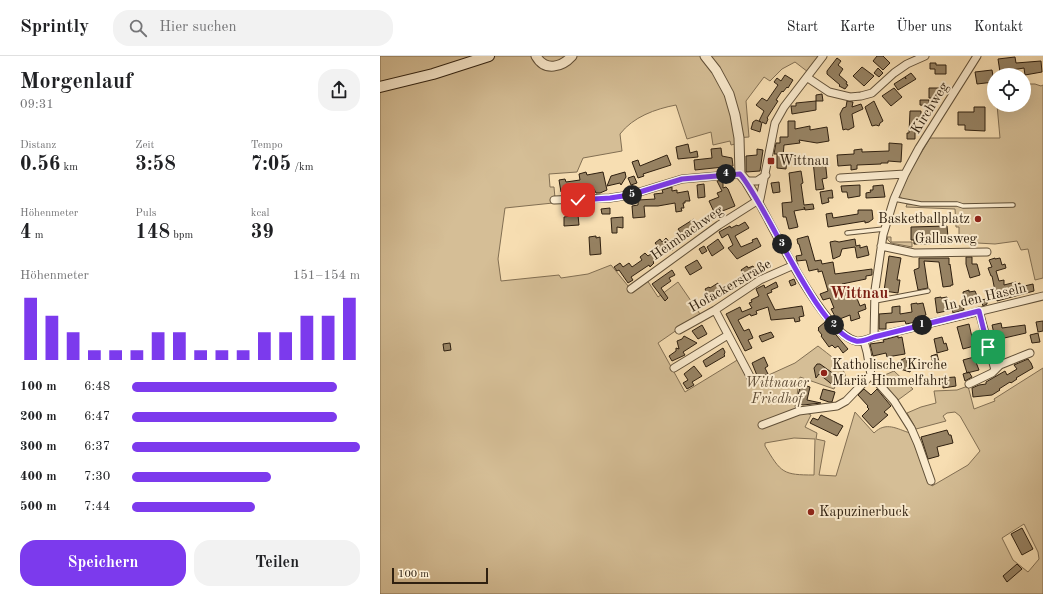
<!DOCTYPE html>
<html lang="de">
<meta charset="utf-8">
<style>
body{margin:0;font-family:"Old Standard TT",serif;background:#f2f2f2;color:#202124;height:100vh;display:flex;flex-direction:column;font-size:15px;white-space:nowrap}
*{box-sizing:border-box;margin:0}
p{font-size:13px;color:#757577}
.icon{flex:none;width:22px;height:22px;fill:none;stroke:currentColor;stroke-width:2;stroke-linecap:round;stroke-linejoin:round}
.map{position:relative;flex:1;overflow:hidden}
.drawer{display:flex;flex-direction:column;background:#fff;width:380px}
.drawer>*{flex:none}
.buttons{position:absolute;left:607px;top:12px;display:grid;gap:8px}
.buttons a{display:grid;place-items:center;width:44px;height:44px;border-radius:50%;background:#fff;box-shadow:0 4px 16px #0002;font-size:20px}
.scale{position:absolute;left:12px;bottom:10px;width:96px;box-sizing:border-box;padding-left:4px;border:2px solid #2f2010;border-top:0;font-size:11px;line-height:14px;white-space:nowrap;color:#2f2010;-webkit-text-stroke:3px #faeacd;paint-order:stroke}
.pin{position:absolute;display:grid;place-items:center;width:34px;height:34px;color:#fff;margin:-17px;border-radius:8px;box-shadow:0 2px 6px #0006}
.km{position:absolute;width:20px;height:20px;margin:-10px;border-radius:50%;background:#222;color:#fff;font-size:11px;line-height:20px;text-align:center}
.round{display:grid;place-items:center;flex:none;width:42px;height:42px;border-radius:16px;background:#f2f2f2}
.head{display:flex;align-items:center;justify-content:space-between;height:68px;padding:0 20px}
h1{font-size:22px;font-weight:600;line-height:30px}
.stats{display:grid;grid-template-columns:repeat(3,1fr);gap:6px;height:68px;padding:4px 20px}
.stats div{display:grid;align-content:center}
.stats b{font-size:20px;font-weight:600}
.stats small{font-size:11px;font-weight:400}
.stats p{font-size:11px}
.chart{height:112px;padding:8px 20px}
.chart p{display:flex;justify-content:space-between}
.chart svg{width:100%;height:72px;margin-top:4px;stroke:#7c3aed;stroke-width:6}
.primary-button{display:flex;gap:8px;margin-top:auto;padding:8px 20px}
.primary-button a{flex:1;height:46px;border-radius:16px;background:#7c3aed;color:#fff;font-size:16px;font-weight:600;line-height:46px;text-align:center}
.primary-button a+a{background:#f2f2f2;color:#202124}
ul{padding:0 20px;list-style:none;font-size:13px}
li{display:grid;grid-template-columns:64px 48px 1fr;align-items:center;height:30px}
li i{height:10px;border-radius:5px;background:#7c3aed}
header{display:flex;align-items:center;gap:24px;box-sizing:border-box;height:56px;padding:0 20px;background:#fff;border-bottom:1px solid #e0e0e0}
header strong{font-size:19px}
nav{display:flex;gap:22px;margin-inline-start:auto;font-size:14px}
.search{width:280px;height:36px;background:#f2f2f2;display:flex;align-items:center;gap:10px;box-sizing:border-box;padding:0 14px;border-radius:16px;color:#757577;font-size:15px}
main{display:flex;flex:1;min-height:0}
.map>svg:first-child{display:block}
.green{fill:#d5be96;stroke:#826f53;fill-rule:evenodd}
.building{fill:#978364;stroke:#2f2010}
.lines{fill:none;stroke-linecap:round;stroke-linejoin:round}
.service-casing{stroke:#615038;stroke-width:5.5}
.minor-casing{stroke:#615038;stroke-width:9}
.tertiary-casing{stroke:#615038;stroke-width:11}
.secondary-casing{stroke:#2f2010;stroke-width:12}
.service{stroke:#faeacd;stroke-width:3.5}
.minor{stroke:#faeacd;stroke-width:7}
.tertiary{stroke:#faeacd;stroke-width:9}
.secondary{stroke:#faeacd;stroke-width:10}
.route-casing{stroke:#fff;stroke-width:8}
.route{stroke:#7c3aed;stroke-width:5}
.poi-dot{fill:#8f2418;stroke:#faeacd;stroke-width:1.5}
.labels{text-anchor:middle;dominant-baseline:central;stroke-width:4;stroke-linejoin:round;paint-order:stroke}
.street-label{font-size:14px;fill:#2f2010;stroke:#faeacd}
.poi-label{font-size:14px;fill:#2f2010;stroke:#faeacd;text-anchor:start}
.park-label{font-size:14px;font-style:italic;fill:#614f38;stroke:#faeacd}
.quarter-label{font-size:16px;font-weight:bold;fill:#7a1f14;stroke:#faeacd}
</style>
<header>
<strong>Sprintly</strong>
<div class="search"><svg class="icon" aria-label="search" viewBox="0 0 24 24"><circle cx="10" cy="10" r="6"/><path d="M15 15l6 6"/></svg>Hier suchen</div>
<nav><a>Start</a><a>Karte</a><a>Über uns</a><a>Kontakt</a></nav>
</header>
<main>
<section class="drawer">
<div class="head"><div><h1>Morgenlauf</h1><p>09:31</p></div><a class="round"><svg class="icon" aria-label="share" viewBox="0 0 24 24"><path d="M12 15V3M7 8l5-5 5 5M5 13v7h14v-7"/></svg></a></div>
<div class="stats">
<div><p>Distanz</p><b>0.56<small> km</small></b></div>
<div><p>Zeit</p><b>3:58</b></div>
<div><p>Tempo</p><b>7:05<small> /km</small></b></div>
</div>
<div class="stats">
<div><p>Höhenmeter</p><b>4<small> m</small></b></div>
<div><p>Puls</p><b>148<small> bpm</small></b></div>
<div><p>kcal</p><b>39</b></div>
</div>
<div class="chart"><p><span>Höhenmeter</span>151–154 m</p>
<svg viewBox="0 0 160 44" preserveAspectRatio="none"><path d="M5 44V6M15 44V17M25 44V27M35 44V38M45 44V38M55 44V38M65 44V27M75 44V27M85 44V38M95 44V38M105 44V38M115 44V27M125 44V27M135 44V17M145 44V17M155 44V6"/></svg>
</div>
<ul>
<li><b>100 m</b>6:48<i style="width:90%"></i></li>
<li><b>200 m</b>6:47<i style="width:90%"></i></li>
<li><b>300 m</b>6:37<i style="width:100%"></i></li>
<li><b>400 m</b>7:30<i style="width:61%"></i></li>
<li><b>500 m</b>7:44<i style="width:54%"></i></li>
</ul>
<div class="primary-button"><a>Speichern</a><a>Teilen</a></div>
</section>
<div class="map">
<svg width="663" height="538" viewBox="0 0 663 538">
<rect width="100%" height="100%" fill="#f7deb2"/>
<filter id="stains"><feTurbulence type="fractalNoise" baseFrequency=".005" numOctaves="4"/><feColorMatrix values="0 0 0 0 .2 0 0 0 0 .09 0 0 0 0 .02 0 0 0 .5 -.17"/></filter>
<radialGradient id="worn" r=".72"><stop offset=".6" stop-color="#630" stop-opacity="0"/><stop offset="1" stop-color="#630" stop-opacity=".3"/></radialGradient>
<path class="green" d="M 0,0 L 440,0 L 428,16 L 415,6 L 402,13 L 390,25 L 384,21 L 366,45 L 369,81 L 355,82 L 355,88 L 351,89 L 350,85 L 333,89 L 331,76 L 307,83 L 296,49 C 275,53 253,61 240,78 L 242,95 L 203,102 L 197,116 L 169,118 L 170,131 L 174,131 L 175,142 L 173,147 L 125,152 L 118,203 L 121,225 L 179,219 L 181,222 L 208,218 L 231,209 L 253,236 L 267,224 L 278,241 L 298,226 L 320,258 L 278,287 L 305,336 L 359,303 L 371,327 L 415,307 L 438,290 C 449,299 463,307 466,322 L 461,322 L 458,321 L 456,323 L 458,324 L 454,333 L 420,321 L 415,351 L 431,359 L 425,371 L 437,377 L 436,383 L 445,385 L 439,419 L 456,420 L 475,356 L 494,377 C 506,365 517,373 530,377 L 543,412 L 552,430 L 588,409 L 600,395 L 580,360 L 575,356 L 567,357 L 563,360 L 566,365 L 536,373 L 527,357 L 541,351 L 556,347 L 554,335 L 577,334 L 588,330 L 594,353 L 615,345 L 614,343 L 663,312 L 663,538 L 0,538 ZM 414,382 L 435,383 L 434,419 C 403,419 401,417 385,390 L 385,387 ZM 644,468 L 658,496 L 659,503 L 648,516 L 633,504 L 622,482 Z
M 644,28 L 655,28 L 661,30 L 663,29 L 663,222 L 655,224 L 648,193 L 641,194 L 637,185 L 615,188 L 579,186 L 579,171 L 576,171 L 575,153 L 526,151 L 527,148 L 541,149 L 523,143 L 519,140 L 531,114 L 550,82 L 620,82 L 617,49 L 644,49 Z
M 507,181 L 511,181 L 511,186 L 532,186 L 532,191 L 511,187 L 508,184 Z
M 514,315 L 533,333 L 518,344 L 498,322 Z"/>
<path class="building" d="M 497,0 L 503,0 L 510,7 L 503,14 L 493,5 Z
M 635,1 L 636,7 L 661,5 L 662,16 L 645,19 L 644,12 L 620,16 L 618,3 Z
M 457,2 L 461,5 L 458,9 L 463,13 L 459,19 L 467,26 L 466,28 L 468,29 L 465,33 L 459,30 L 460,29 L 447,18 L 447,15 Z
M 550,7 L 556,7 L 556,9 L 566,9 L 566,18 L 555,18 L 555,13 L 550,13 Z
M 482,11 L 494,20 L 484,30 L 473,20 Z
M 498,12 L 503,17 L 499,21 L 494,17 Z
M 612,14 L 614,26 L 597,28 L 595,16 Z
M 531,17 L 536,23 L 518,34 L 514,28 L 525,21 L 526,23 L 525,21 Z
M 405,19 L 413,24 L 408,32 L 407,31 L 403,36 L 402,35 L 396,44 L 398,45 L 387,62 L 388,63 L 386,68 L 382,66 L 380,76 L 371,73 L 373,66 L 376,64 L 381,66 L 379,65 L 384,55 L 376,49 L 382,42 L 387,45 L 398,29 L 394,26 L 397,22 L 401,25 Z
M 514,32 L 522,41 L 511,50 L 502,40 Z
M 549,32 L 560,32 L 560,42 L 549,42 Z
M 442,38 L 443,45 L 436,45 L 436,39 Z
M 540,44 L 549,44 L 549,50 L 540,49 Z
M 436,45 L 436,54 L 412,58 L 411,50 L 416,50 L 416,47 Z
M 467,45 L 473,46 L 472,51 L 481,48 L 483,53 L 472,58 L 474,71 L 468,74 L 466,73 L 463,74 L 460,58 L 463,52 L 466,51 Z
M 494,45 L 503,65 L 500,67 L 499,70 L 496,69 L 492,70 L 485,51 Z
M 594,51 L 605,51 L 605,75 L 585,74 L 585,69 L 578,69 L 578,56 L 594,56 Z
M 530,55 L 541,55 L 541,65 L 535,65 L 535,83 L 527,83 L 527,77 L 529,77 Z
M 408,65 L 415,65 L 415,73 L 430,70 L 430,74 L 447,71 L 449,85 L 437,87 L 419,84 L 420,87 L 404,89 L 403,101 L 407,101 L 406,113 L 397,112 L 397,98 L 394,98 L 396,87 L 400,87 L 400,81 L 408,81 Z
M 509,87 L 522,88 L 521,106 L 508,105 L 508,107 L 501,107 L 501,108 L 477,109 L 477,113 L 471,114 L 471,109 L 458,110 L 457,99 L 474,98 L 474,94 L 482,93 L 482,96 L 509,95 Z
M 308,88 L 310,97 L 317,95 L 318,101 L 298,103 L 296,91 Z
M 341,92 L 342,100 L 352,102 L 353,110 L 315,114 L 314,104 L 332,102 L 331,93 Z
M 377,93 L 383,94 L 380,115 L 366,116 L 366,100 L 377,99 Z
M 287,99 L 291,109 L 263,118 L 264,120 L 258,122 L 252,106 L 258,104 L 260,110 Z
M 445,103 L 447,122 L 442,123 L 444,133 L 436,134 L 433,105 Z
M 421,115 L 423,127 L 421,128 L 424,149 L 433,148 L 434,153 L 425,154 L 424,151 L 425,153 L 414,155 L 418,171 L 409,173 L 406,161 L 403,161 L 402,147 L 412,146 L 409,117 Z
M 206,116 L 207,119 L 223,116 L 227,134 L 220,137 L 216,137 L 214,133 L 199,134 L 199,135 L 191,135 L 191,137 L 181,136 L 179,124 L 185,123 L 186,126 L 200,124 L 199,118 Z
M 245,116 L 246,121 L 241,129 L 240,127 L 227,130 L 231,120 Z
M 254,120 L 257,127 L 251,129 L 248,122 Z
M 343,124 L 343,132 L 346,131 L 348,133 L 355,150 L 335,158 L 329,145 L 339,141 L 337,137 L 342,135 L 337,125 Z
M 399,126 L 400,136 L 393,137 L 391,127 Z
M 324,128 L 325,141 L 318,142 L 317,129 Z
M 480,129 L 480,140 L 468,142 L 467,136 L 462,136 L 461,130 Z
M 503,129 L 505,141 L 486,142 L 486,137 L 491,136 L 490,134 L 493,134 L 493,130 Z
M 292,131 L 292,135 L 297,134 L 297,137 L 308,135 L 310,145 L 305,145 L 305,147 L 303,147 L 304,152 L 301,152 L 302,155 L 296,156 L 295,147 L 278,150 L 264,150 L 265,161 L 253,162 L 252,150 L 258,149 L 258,144 L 275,143 L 274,138 L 283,137 L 282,134 Z
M 452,134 L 453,142 L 448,142 L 449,146 L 442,148 L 440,136 Z
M 197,152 L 207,152 L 207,157 L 197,158 Z
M 230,152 L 230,158 L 222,158 L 221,153 Z
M 478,154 L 492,154 L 493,163 L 489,166 L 485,167 L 485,165 L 448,171 L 446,158 L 452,157 L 453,162 L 478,158 Z
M 330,158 L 333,163 L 304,182 L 298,173 L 314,163 L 316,167 Z
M 198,159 L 199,169 L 184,170 L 184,161 Z
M 243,161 L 243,172 L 237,171 L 237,177 L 232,177 L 231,162 Z
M 365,166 L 369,172 L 355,180 L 361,191 L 373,186 L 372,184 L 377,182 L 381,190 L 357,203 L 348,192 L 353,189 L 348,178 L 342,182 L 339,176 L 350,170 L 351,172 L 357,169 L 358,170 Z
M 567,170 L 568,181 L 571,181 L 571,188 L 534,188 L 534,184 L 531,184 L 531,171 Z
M 216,180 L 216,182 L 220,181 L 221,198 L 210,199 L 209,181 Z
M 428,180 L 435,205 L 441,204 L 442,208 L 453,206 L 455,218 L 492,213 L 492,219 L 486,220 L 486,223 L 462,228 L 468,243 L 476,240 L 480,250 L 485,248 L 486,253 L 478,256 L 480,262 L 471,265 L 470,259 L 457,264 L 451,253 L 454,252 L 450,242 L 443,244 L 440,238 L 448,235 L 442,215 L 438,216 L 438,213 L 429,215 L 426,204 L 417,205 L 416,200 L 422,199 L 419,188 L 418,188 L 417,183 Z
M 286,182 L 291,188 L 293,194 L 289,194 L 273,206 L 274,207 L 270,211 L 269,209 L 251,221 L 253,224 L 248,227 L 239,214 L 237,215 L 234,211 L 240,207 L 243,211 L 249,207 L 252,211 L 262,204 L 260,201 L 265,197 L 268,200 L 279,192 L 275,187 L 280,183 L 282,186 Z
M 338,183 L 344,192 L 332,200 L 327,191 Z
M 475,183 L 476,190 L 480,189 L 480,192 L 487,190 L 489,199 L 477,202 L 475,191 L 462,193 L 460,200 L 453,203 L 450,186 L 455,185 L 459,186 Z
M 324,190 L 327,195 L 322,198 L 319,193 Z
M 509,200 L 521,202 L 517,224 L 520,224 L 518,237 L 504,235 Z
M 586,201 L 592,201 L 592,208 L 597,208 L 600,219 L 590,222 L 586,208 Z
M 539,202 L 569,202 L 569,209 L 570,208 L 573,229 L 571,229 L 571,230 L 563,231 L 559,206 L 544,205 L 548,232 L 538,234 L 534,214 L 539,212 Z
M 615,202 L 615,203 L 620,202 L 622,209 L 625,208 L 626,212 L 616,215 L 619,225 L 624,224 L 624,229 L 636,226 L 637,228 L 640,227 L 640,231 L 653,228 L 654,235 L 617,245 L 612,220 L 611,220 L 608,212 L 612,211 L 609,204 Z
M 317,204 L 322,212 L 310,219 L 305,211 Z
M 367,210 L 368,212 L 373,210 L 376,215 L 365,221 L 361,214 Z
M 292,214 L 295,219 L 289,222 L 291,225 L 281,232 L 288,242 L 285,245 L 272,228 Z
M 414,223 L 416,228 L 411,230 L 409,225 Z
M 396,226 L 398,231 L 391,234 L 392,236 L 387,238 L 395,254 L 422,250 L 424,260 L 419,261 L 420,265 L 415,266 L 414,262 L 391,264 L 388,251 L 376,255 L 377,258 L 371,260 L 370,258 L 358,264 L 364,275 L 369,273 L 373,282 L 368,284 L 372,292 L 365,295 L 346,258 L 360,251 L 362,256 L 372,252 L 369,247 L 372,246 L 371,244 L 379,240 L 376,233 L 384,229 L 385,232 Z
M 338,227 L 343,236 L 331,243 L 325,233 L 329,231 L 330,232 Z
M 589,234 L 589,236 L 595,235 L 600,247 L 585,250 L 583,236 Z
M 561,241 L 561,242 L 567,241 L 571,254 L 557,257 L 555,242 Z
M 607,243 L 607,248 L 603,250 L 601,244 Z
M 537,247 L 537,248 L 543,247 L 546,259 L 535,262 L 536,266 L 526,268 L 525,265 L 506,267 L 506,273 L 499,273 L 499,258 L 512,257 L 512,251 L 520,250 L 520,258 L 532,256 L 531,248 Z
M 583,249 L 584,254 L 573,257 L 572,252 Z
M 663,265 L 663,275 L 658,276 L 656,266 Z
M 445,266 L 468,293 L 463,297 L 458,290 L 455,292 L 452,289 L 449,291 L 441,280 L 442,279 L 438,274 L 439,273 L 438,272 Z
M 621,267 L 622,272 L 645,269 L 646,277 L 620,283 L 621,287 L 613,288 L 612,283 L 615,282 L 612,269 Z
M 589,268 L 594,290 L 583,293 L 577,271 Z
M 322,269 L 327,278 L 318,283 L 312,275 Z
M 391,276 L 394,281 L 382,286 L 379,280 Z
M 658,277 L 660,286 L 652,287 L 650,279 Z
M 304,280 L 317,287 L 303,296 L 305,299 L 292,305 L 289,300 L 296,295 L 296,292 L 299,293 L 297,285 L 302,283 Z
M 518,280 L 518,282 L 522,281 L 525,298 L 507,301 L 506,297 L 493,300 L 490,288 L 504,286 L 503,284 Z
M 562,281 L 564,288 L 566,287 L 568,294 L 557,297 L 554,283 Z
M 70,287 L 71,294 L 64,295 L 63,288 Z
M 343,292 L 345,296 L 344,299 L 345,300 L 326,311 L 323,305 Z
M 557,298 L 559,306 L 553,307 L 551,300 Z
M 384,301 L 388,310 L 385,312 L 388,318 L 378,322 L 372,307 Z
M 528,301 L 527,307 L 532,308 L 530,316 L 520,313 L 521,304 Z
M 594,301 L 599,314 L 587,317 L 583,304 Z
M 648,303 L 651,307 L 653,312 L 636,322 L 637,323 L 631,327 L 630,326 L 619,333 L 620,334 L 612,339 L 593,341 L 592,332 L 599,329 L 606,328 L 606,326 L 625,315 L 627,319 L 637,313 L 634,309 Z
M 437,308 L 440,308 L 458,321 L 456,323 L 458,324 L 454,330 L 439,318 L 436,322 L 434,312 Z
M 314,310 L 322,320 L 312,326 L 314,329 L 307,333 L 303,327 L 308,324 L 304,318 Z
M 589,316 L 592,321 L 585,325 L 583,318 Z
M 575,321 L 576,330 L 563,332 L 562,322 Z
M 421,328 L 430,331 L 427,344 L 441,347 L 423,349 L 416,347 Z
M 443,333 L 455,336 L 452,346 L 449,346 L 440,343 Z
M 484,333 L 491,339 L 497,333 L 511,350 L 504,356 L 508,359 L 493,372 L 482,360 L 489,353 L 487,351 L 488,350 L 478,339 Z
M 441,359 L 463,370 L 457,380 L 430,367 L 433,362 L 438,364 Z
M 567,374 L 569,379 L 571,379 L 573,387 L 557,391 L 559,400 L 548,403 L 541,381 Z
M 642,472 L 653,493 L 642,499 L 631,478 Z
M 637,508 L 642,513 L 627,526 L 623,520 Z"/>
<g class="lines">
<defs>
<path id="service" d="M 514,143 L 541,148 L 577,148 L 583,150 L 633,149
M 467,177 L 504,173
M 495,245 L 548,235"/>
<path id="minor" d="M 428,22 L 449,36 L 470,41 L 481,40 L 492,37 L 514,17 L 527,8 L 545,0
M 460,122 L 525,118
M 366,125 L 377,125 L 386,119
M 174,144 L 230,142 L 250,139 L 302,123 L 360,118
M 378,145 C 395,175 444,278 476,285 C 482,286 488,283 494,281 L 663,240
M 501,190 L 534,197 L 607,196
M 251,233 L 339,169 L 380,143 L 395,67 L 404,51 L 443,0
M 335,254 L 373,326
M 599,255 L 615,314
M 299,274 L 335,254 L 380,224 L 414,209
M 494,281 L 495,234 L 503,179 L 514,143 L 525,118 L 539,92 L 597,0
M 484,285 L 487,296 L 491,319 L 514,345 L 531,372 L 538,388 L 551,425
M 294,312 L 348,279
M 589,328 L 612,317 L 620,309 L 650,297
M 382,369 L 419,355 L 457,350 L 466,345 L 491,319"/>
<path id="tertiary" d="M 156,0 C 165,16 182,11 192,0
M 325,0 L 336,14 L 349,38 L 355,59 L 359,82 L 360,118 L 366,125 L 378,145"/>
<path id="secondary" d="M 0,31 L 53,18 L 109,0"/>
</defs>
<use href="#service" class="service-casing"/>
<use href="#minor" class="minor-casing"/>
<use href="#tertiary" class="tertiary-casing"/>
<use href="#secondary" class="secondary-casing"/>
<use href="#service" class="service"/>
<use href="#minor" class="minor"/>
<use href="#tertiary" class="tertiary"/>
<use href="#secondary" class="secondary"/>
</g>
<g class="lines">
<defs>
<path id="route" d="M 198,144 L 230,142 L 250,139 L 302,123 L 360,118 C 388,151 438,277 476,285 C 482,286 488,283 494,281 L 599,255 L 608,291"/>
</defs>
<use href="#route" class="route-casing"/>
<use href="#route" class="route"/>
</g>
<g class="poi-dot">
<rect x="387" y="101" width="8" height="8" rx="2"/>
<circle cx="598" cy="163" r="4"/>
<circle cx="444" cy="317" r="4"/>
<circle cx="431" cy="456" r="4"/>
</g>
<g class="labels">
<g class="street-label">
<text transform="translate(550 52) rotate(-58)">Kirchweg</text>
<text transform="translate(307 177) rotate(-35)">Heimbachweg</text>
<text x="566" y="183">Gallusweg</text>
<text transform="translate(350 230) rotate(-30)">Hofackerstraße</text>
<text transform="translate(605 241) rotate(-13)">In den Haseln</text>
</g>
<g class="poi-label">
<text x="399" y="105">Wittnau</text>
<text x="590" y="163" text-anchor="end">Basketballplatz</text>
<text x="452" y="309">Katholische Kirche<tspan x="452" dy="16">Mariä Himmelfahrt</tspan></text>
<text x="439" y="456">Kapuzinerbuck</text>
</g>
<g class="park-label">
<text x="397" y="327">Wittnauer<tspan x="397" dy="16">Friedhof</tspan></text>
</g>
<g class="quarter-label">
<text x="479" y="238">Wittnau</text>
</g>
</g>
<rect width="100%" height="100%" filter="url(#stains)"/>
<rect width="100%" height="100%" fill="url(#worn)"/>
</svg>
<div class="buttons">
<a><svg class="icon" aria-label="locate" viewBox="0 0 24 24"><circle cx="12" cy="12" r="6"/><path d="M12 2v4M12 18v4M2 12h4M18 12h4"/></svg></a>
</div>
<div class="scale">100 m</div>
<div class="pin" style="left:608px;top:291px;background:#1e9e55"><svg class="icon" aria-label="arrive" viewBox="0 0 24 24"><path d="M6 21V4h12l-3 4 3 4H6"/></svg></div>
<div class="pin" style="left:198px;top:144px;background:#d93025"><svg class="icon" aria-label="check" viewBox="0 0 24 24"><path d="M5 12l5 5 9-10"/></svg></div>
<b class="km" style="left:542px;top:269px">1</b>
<b class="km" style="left:454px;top:269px">2</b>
<b class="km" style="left:402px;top:188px">3</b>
<b class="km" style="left:346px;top:118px">4</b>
<b class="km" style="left:252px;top:139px">5</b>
</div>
</main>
